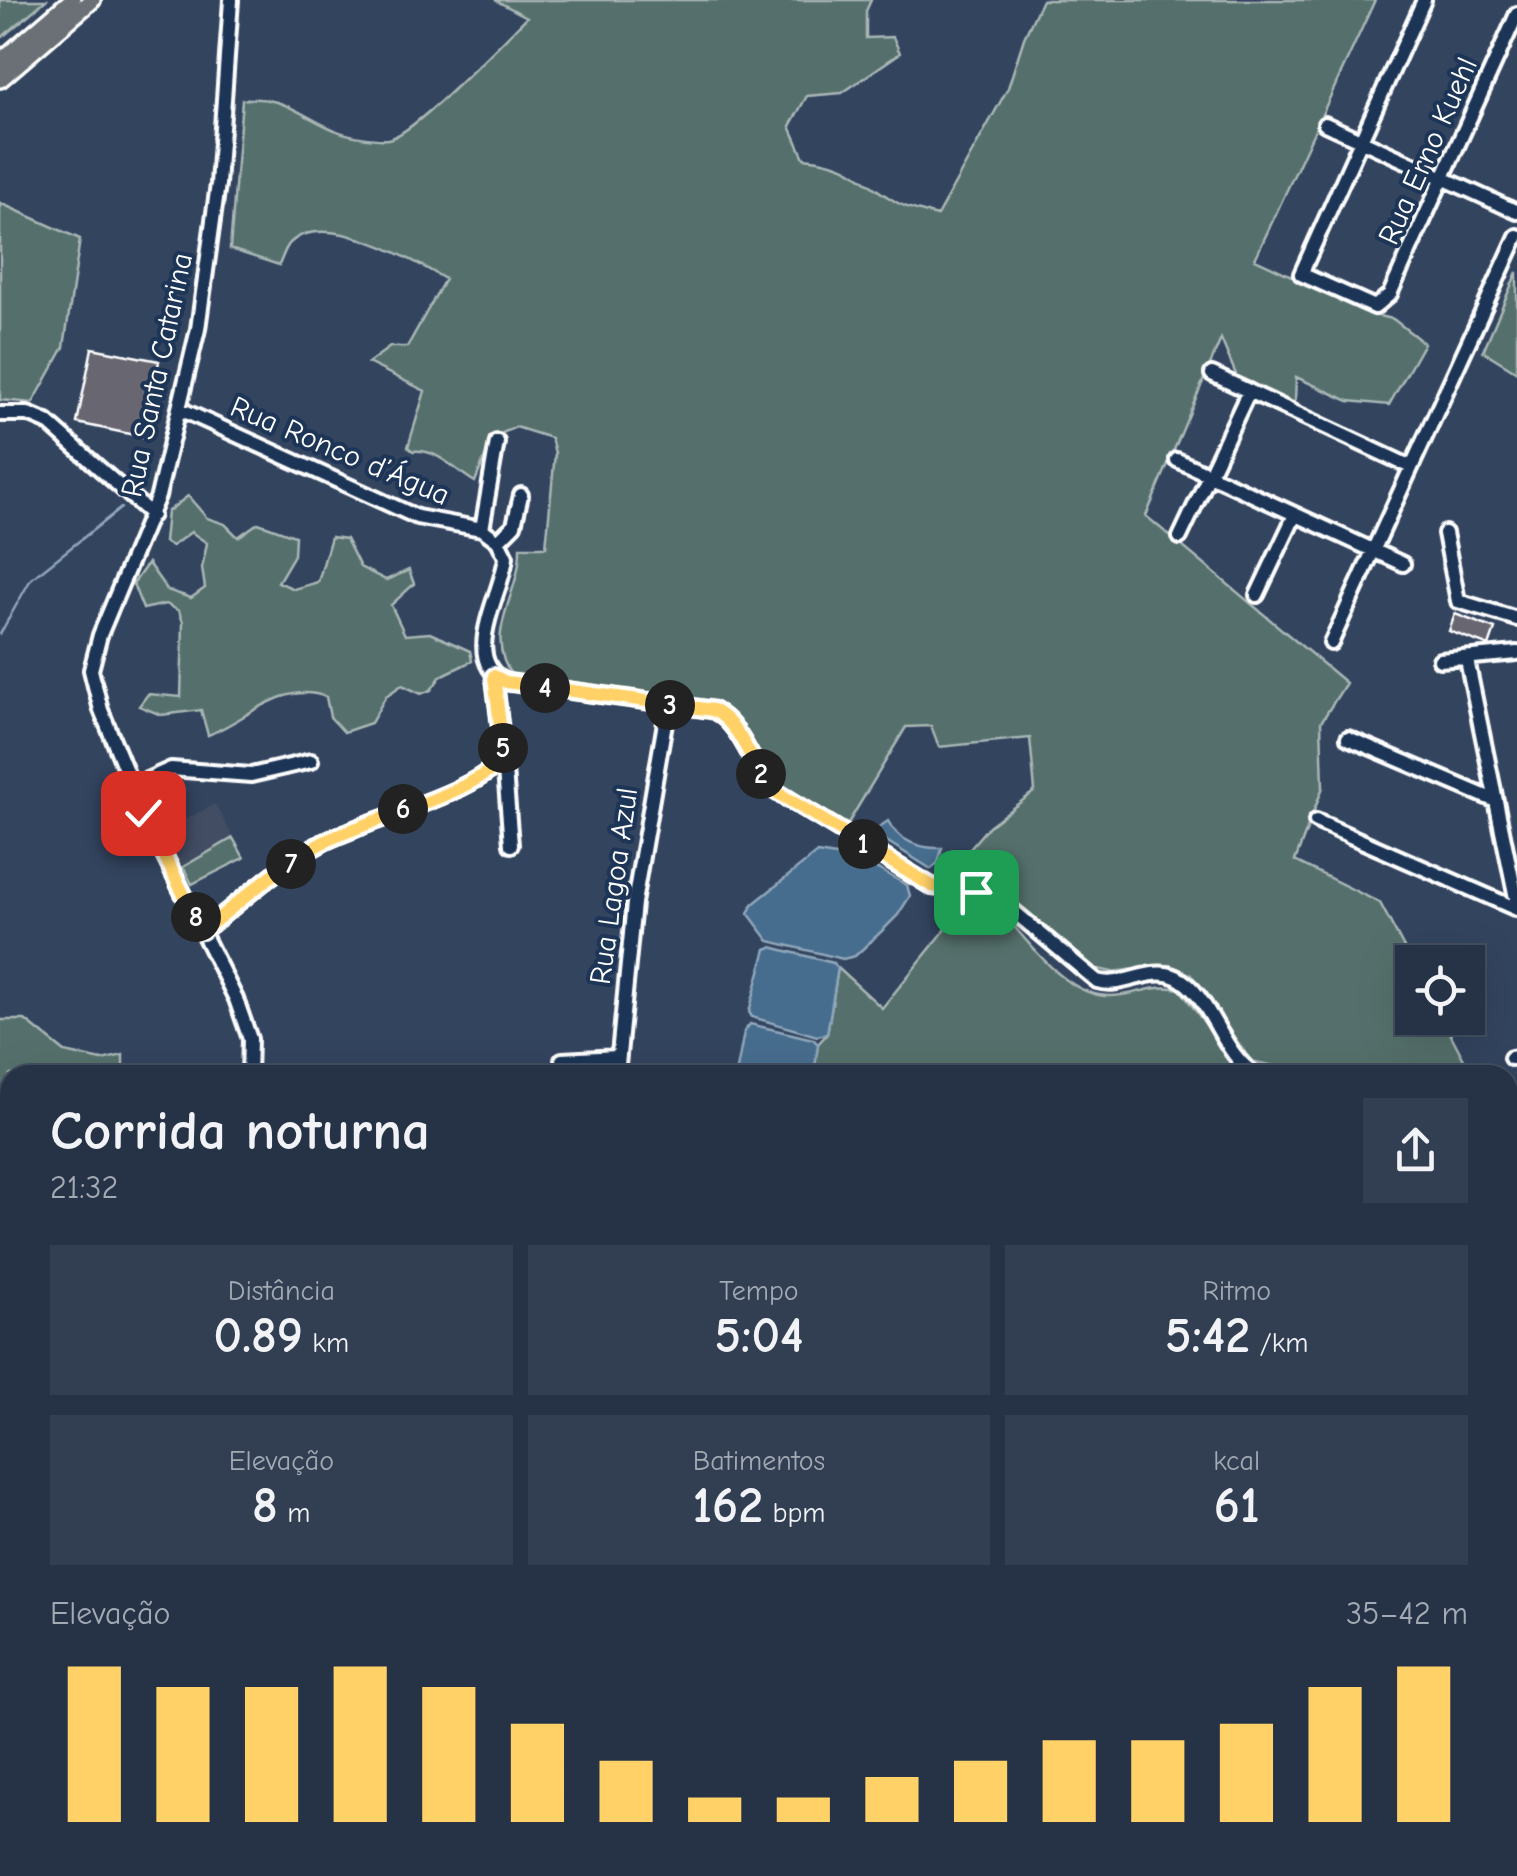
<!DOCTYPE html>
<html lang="pt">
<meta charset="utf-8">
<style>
body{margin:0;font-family:"Comic Neue",sans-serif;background:#323f52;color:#f1f3f6;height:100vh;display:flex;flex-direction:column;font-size:38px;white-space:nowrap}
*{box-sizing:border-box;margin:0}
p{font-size:32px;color:#a4aab4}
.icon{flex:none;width:55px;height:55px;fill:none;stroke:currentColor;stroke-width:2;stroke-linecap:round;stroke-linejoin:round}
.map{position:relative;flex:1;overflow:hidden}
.panel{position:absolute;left:0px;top:1065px;width:1518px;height:812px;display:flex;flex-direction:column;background:#263347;border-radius:30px 30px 0 0;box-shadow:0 10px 40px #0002,0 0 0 2px #424e60}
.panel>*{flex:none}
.tools{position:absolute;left:1395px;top:945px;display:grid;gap:20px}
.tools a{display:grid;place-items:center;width:90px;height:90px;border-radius:0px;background:#263347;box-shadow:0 10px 40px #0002,0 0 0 2px #424e60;font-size:50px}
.pin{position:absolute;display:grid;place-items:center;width:85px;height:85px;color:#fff;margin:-42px;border-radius:20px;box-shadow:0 5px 15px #0006}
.km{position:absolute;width:50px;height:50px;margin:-25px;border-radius:50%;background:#222;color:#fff;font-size:28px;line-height:50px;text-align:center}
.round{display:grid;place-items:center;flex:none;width:105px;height:105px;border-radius:0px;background:#323f52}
.overview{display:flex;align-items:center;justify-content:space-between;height:170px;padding:0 50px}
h1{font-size:55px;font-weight:700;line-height:75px}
.figures{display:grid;grid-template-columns:repeat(3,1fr);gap:15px;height:170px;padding:10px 50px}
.figures div{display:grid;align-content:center;border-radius:0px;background:#323f52;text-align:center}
.figures b{font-size:50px;font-weight:700}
.figures small{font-size:28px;font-weight:400}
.figures p{font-size:28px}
.chart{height:280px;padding:20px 50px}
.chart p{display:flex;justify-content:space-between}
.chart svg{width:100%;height:180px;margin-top:10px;stroke:#ffd166;stroke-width:6}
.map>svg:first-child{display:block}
.built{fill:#434e64}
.green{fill:#556f6c;stroke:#aab7b6;stroke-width:2.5}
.water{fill:#466d8e;stroke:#90a7bb;stroke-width:2.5}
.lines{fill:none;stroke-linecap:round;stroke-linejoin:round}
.stream{stroke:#90a7bb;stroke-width:2.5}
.building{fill:#676671;stroke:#fff;stroke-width:2.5}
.minor-casing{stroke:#fff;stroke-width:20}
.major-casing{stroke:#fff;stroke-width:22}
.minor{stroke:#1d3557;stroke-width:12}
.major{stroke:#6a7074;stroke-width:15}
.route-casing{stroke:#fff;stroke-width:20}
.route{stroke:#ffd166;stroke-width:12}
.labels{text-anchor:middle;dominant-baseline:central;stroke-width:8;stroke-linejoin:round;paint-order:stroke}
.street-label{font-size:30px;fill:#fff;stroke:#1d3557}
</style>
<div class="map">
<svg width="1517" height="1876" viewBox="0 0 1517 1876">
<rect width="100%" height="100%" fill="#33445f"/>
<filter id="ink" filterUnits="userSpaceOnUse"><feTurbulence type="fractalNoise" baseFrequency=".01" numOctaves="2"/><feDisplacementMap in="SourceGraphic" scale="20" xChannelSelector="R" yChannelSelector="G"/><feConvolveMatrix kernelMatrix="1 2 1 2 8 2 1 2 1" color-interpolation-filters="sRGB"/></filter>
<g filter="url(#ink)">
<path class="built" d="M 215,804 L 244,858 L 191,885 L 163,831 Z"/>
<path class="green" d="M 0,0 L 46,0 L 0,39 Z
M 495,0 L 871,0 L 866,11 L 866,38 L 893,37 L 900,53 L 842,93 L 807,96 L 790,126 L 804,158 C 859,164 856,180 898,203 C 909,209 925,212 937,216 L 1008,88 L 1024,38 L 1042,0 L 1375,0 L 1255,259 L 1378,316 L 1393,319 L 1424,343 L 1389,405 L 1349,401 L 1296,377 L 1295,401 L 1285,404 L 1240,384 L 1221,339 L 1146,516 L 1346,683 L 1321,722 L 1323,787 L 1295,861 L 1380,903 L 1412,963 L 1412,1018 L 1442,1018 L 1472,1075 L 1317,1075 L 1251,1061 L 1190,974 L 1169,965 L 1112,972 L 1089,967 L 1004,893 L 980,885 L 941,882 L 989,826 L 1035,791 L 1030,738 L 939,747 L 931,726 L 906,727 L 847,825 L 772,779 L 736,719 L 714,704 L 547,679 L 514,679 C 480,633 521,597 520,547 L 546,547 L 555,453 L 551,438 L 516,427 L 493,437 L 475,482 C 453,469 438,449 413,451 L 408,447 L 425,391 L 368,363 L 390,347 L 407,347 L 445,279 C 412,259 324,210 290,243 C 285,248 282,259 279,265 L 230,249 L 242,100 C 281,93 302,117 335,130 C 347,136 375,140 388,139 C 412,136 505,39 527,17 Z
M 0,203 L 80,239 L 64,347 L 33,403 L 0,400 Z
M 1517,272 L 1517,372 L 1483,351 Z
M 188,496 L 207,518 L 225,524 L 238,537 L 258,523 L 295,536 L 294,555 L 278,582 L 294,589 L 318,582 L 331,537 L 346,539 L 360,567 L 386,580 L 409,570 L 414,584 L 391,605 L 405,635 L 430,633 L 470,651 L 472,661 L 441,676 L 431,690 L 421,694 L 402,685 L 386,696 L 371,723 L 344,732 L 330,717 L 326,697 C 283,680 245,721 208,735 L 201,710 L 161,715 L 139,706 L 148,694 L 181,697 L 183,622 L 179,611 L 166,604 L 143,609 L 133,584 L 148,563 L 167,590 L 191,598 L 205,588 L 202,568 L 207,543 L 191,532 L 172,546 L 164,542 L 167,512 Z
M 233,838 L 244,858 L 192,884 L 183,867 Z
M 965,899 L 989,904 L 1001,912 C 1029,941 1065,997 1110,996 C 1135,996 1155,983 1180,989 L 1242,1075 L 814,1075 L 818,1044 L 827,1034 L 838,968 L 882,1008 L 946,929 Z
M 0,1020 L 25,1020 L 65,1052 L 102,1060 L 123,1055 L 123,1075 L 10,1075 L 10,1131 L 0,1114 Z
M 1517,1217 L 1517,1734 L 1508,1753 L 1508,1235 Z
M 0,1820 L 10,1822 L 10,1868 L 114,1868 L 115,1872 L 132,1876 L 0,1876 Z
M 956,1868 L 1140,1868 L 1136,1876 L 969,1876 Z
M 1214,1868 L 1448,1868 L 1444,1876 L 1209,1876 Z"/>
<path class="water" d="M 888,821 C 898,841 920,849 942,848 L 938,863 L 931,869 L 872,832 Z
M 817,853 L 861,860 L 907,885 L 910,896 L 898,915 L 883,930 L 855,956 L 843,959 L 769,941 L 748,913 L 753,904 Z
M 771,947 L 833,963 L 838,968 L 827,1034 L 817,1036 L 752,1017 L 749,1012 L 766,949 Z
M 750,1024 L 813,1039 L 818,1044 L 814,1075 L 736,1075 L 744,1032 Z"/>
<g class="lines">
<path class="stream" d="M 0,634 L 31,579 L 121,508
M 0,1577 L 10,1581
M 661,1868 L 678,1876"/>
</g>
<path class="building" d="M 92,348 L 159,361 L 144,437 L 77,423 Z
M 1455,614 L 1495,629 L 1489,646 L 1449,631 Z"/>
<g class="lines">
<defs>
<path id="minor" d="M 231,0 L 218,184 L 198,329 L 158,496 L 100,635 L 91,670 L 101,710 L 143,813 L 236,999 L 250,1039 L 249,1075
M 1424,0 L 1301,274 L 1375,307 L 1390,294 L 1517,14
M 1325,124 L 1517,212
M 1212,374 L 1411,467
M 180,409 L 417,517 L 482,529 L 498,541 L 506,557 C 502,595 459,659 506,682 L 713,710 C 745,727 750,768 776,791 L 932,887 L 976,892 L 1005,904 L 1097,981 C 1123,989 1150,965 1176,977 C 1211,993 1221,1056 1257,1075
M 0,414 L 28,414 L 47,422 L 152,515
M 1177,460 L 1403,564
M 482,529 L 497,442
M 1445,533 L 1458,601 L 1517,619
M 1180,537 L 1249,391
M 498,541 L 514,525 L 521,495
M 1257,595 L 1295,515
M 1331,643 L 1517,236
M 1440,660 L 1517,653
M 1467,660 L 1517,903
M 1348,738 L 1496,801
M 504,758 L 511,845
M 131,787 L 171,769 L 251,775 L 311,761
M 1316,821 L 1517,909
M 203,931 C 241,902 279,865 322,843 C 371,818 470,796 504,758 L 494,676
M 1511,1058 L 1517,1057
M 562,1060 L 618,1057
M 617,1075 L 634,903 L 668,705
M 1508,1178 L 1517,1176
M 1508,1807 L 1517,1812
M 592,1868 L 604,1876
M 259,1876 L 260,1868"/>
<path id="major" d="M 0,62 L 72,0
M 0,79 L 92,0"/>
</defs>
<use href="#minor" class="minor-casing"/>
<use href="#major" class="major-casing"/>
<use href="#minor" class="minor"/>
<use href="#major" class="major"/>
</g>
</g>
<g class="lines" filter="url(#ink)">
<defs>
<path id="route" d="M 143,813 L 202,931 C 241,902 279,865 322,843 C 371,818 470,796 504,758 L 494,676 L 506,682 L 713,710 C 745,727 750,768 776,792 L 932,886 L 976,892"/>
</defs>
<use href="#route" class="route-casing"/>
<use href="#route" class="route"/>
</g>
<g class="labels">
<g class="street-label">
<text transform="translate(1428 151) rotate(-66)">Rua Erno Kuehl</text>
<text transform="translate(157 375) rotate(-78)">Rua Santa Catarina</text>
<text transform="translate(340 451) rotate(23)">Rua Ronco d’Água</text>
<text transform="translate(614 886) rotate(-82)">Rua Lagoa Azul</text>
</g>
</g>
</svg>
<div class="tools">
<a><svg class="icon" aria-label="locate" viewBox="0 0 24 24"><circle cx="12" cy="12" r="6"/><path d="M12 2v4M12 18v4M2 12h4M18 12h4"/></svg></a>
</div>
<div class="pin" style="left:976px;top:892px;background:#1e9e55"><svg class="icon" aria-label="arrive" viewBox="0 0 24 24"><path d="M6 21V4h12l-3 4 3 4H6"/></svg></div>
<div class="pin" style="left:143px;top:813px;background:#d93025"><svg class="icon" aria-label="check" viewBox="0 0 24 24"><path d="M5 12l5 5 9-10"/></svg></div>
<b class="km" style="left:863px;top:844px">1</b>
<b class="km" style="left:761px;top:774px">2</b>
<b class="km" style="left:670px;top:705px">3</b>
<b class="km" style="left:545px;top:688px">4</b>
<b class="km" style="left:503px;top:748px">5</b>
<b class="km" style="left:403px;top:809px">6</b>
<b class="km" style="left:291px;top:864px">7</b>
<b class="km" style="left:196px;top:917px">8</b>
<section class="panel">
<div class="overview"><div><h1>Corrida noturna</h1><p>21:32</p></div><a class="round"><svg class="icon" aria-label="share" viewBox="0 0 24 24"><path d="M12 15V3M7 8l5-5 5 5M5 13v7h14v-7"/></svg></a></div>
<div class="figures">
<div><p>Distância</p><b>0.89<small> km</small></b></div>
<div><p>Tempo</p><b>5:04</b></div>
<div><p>Ritmo</p><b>5:42<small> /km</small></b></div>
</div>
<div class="figures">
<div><p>Elevação</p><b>8<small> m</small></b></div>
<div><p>Batimentos</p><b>162<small> bpm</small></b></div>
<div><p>kcal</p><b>61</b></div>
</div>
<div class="chart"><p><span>Elevação</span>35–42 m</p>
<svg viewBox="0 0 160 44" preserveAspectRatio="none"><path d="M5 44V6M15 44V11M25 44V11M35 44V6M45 44V11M55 44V20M65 44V29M75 44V38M85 44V38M95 44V33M105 44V29M115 44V24M125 44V24M135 44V20M145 44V11M155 44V6"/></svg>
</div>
</section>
</div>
